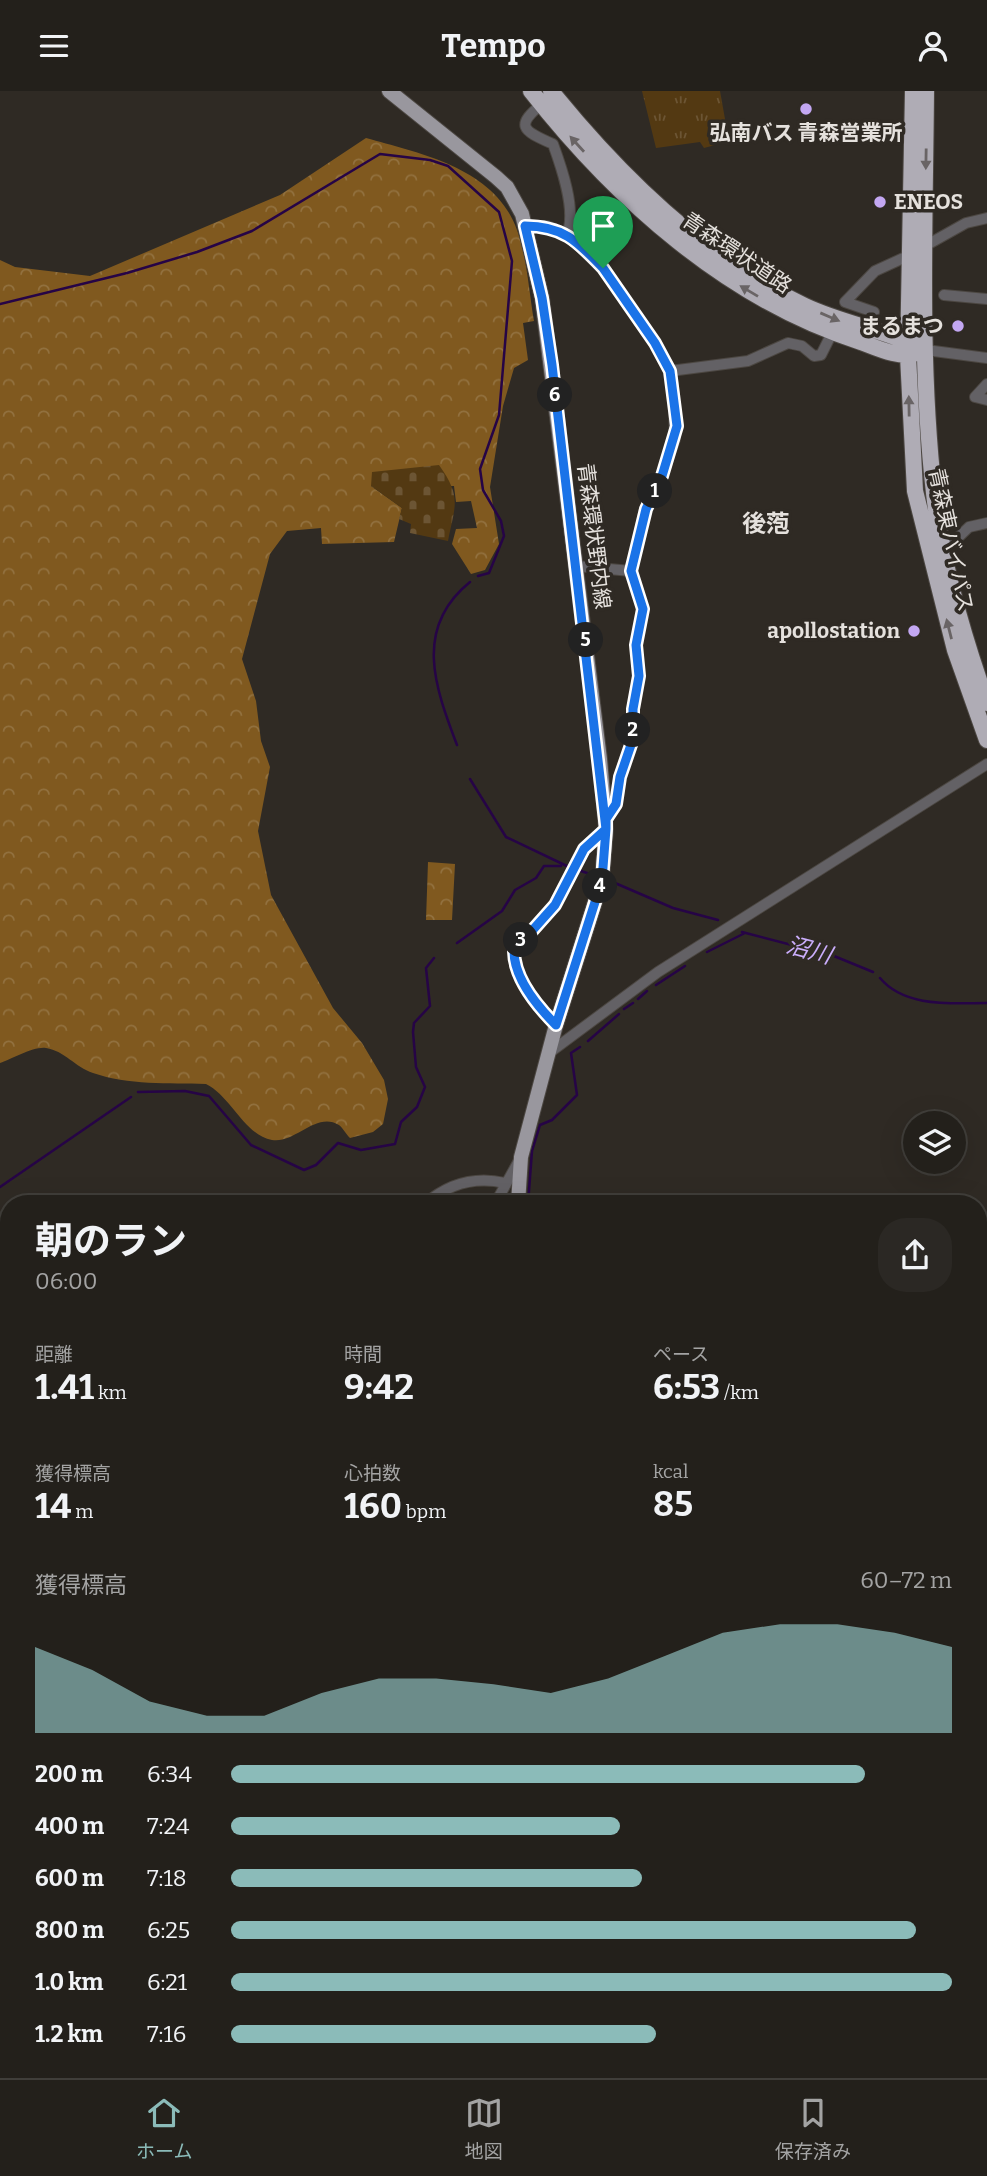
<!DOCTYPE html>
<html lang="ja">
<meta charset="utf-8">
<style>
body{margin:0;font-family:Bitter,"Noto Sans JP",serif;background:#2b2824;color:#f1f3f6;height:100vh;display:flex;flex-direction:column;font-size:26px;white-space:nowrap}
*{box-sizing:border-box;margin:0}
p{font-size:23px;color:#a3a3a3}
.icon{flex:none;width:38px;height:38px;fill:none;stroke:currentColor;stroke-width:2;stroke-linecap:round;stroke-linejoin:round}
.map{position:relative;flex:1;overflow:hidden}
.panel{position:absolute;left:0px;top:1104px;width:987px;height:884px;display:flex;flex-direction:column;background:#23201b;border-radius:28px 28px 0 0;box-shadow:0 7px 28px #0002,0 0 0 2px #403e3a}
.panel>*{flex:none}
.tools{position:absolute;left:903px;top:1020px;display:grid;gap:14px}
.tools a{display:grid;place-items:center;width:63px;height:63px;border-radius:50%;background:#23201b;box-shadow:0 7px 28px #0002,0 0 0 2px #403e3a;font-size:35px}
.pin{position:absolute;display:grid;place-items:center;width:60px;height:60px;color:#fff;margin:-72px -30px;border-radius:50% 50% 50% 0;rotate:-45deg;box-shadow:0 0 7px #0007}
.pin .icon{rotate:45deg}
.km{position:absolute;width:35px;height:35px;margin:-18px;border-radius:50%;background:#222;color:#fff;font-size:19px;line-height:35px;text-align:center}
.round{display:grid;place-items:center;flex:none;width:74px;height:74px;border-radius:28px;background:#2b2824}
.overview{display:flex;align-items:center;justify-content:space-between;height:119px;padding:0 35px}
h1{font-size:38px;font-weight:700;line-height:52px}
.metrics{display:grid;grid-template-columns:repeat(3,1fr);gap:10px;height:119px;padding:7px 35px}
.metrics div{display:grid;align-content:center}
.metrics b{font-size:35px;font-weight:700}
.metrics small{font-size:19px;font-weight:400}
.metrics p{font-size:19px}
.chart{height:196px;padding:14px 35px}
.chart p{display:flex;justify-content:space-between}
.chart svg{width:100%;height:126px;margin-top:7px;fill:#8bbbb9;opacity:.7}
ul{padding:0 35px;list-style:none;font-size:23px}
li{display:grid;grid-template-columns:112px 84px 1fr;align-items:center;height:52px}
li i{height:18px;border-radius:9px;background:#8bbbb9}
header{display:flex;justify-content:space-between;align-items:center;height:91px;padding:0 35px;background:#23201b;font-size:32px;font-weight:700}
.menu{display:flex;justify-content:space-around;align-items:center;height:98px;border-top:2px solid #403e3a;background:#23201b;font-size:19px;color:#a3a3a3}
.menu a{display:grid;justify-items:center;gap:4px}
.menu .current{color:#8bbbb9}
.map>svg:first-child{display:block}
.grass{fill:url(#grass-tufts)}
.forest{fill:url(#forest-crowns)}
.cemetery{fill:url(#cemetery-stones)}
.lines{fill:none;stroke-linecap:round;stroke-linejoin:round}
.stream{stroke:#260446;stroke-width:2.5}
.minor-casing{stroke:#4c4742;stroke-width:12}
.major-casing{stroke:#4c4742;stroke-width:16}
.highway-casing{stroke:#4c4742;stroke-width:18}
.minor{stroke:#636165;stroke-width:10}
.major{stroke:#99979e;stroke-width:14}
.highway{stroke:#afacb5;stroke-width:16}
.oneway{fill:#696465}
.route-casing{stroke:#fff;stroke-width:14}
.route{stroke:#1a73e8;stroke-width:9}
.poi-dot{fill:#c3a7f2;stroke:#2f2a24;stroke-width:2.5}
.labels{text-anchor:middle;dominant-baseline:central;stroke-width:7;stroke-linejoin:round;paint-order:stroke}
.poi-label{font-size:21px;font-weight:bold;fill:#e5e1dd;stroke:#2f2a24;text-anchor:end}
.street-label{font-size:21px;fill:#e5e1dd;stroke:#2f2a24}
.water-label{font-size:23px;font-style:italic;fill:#cbaefc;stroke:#2f2a24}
.quarter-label{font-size:24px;font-weight:bold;fill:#e5e1dd;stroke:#2f2a24}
</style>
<header><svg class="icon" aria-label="menu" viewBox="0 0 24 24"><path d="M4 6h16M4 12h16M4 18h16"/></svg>Tempo<svg class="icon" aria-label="person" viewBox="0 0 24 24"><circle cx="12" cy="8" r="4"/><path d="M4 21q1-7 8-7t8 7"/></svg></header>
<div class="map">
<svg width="987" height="1987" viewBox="0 0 987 1987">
<defs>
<pattern id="grass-tufts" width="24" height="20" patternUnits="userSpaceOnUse" patternTransform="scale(1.75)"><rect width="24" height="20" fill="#533912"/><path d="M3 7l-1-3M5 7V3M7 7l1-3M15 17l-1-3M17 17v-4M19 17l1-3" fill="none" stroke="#6c5534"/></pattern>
<pattern id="forest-crowns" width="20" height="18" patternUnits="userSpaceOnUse" patternTransform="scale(1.75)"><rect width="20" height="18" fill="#80591f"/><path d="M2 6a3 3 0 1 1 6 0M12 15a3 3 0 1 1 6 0" fill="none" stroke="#92713f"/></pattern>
<pattern id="cemetery-stones" width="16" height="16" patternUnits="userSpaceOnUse" patternTransform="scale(1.75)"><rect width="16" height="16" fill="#533912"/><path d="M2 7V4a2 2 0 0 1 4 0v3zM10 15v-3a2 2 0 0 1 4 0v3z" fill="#6c5534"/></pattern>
</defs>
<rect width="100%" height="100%" fill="#2f2a24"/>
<path class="grass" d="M 642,0 L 720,0 L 728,45 L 726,51 L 704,57 L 700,51 L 656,57 Z"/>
<path class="forest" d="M 366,47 C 422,63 495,77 517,139 C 527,167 529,201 534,230 L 523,232 L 528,269 L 514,277 L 503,315 L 490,396 L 499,453 L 485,479 L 471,483 L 452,453 L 456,438 L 477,437 L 471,410 L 456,411 L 454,395 L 371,395 L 402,417 L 394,451 L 322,453 L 321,437 L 287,440 L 270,463 L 242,568 L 256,610 L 261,650 L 270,676 L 258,740 L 271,804 L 333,917 L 362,952 L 384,989 L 388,1008 L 383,1033 L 373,1041 L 350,1047 C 346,1043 343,1037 339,1034 C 316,1020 295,1053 272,1049 C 244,1044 231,1005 206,993 C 169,992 128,994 93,982 C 75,976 65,960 46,957 C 34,955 12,968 0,972 L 0,169 L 15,176 L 90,185 L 280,104 Z
M 428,771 L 455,773 L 452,829 L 426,829 Z
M 361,1979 L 398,1979 L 391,1987 L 354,1987 Z"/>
<path class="cemetery" d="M 439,374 C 462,406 455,414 448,450 L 410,442 L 411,433 L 399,428 L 402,417 L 371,395 L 372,381 Z"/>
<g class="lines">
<path class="stream" d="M 0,213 L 127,182 L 197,161 L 252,140 L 380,63 L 430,69 L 448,75 L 499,121 L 512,170 L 499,324 L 480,378 L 483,399 L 501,430 L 504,445 L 489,482 L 478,485
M 457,654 C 435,596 413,537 470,491
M 470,688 L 506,746 L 571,777
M 578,779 L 593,784
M 608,789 L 673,817 L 718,829
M 742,841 L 834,865 L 873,881
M 457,852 L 502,820 L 515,799 L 536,787 L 544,775 L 561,775
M 707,861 L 745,842
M 880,887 C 905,917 952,912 987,912
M 656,894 L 685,875
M 638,908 L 647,900
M 624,918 L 633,912
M 588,950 L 619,923
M 138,1001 L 185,1000 L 209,1005 L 251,1054 L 304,1079 L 316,1074 L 338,1052 L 361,1059 L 395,1053 L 401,1031 L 417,1016 L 425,996 L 416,976 L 413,941 L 414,932 L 430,915 L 426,877 L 434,867
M 0,1096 L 131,1006
M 528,1113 L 532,1060 L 540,1034 L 552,1029 L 577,1004 L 571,962 L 580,956
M 0,1845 L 9,1835"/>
<defs>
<path id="minor" d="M 544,11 C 515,35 521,39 553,53 C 561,75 577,120 567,143
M 525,135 L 547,135 L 567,143 L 603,178 L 655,252 L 670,280 L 673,295 L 675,348 L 662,385 L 645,418 L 631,480 L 643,518 L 636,554 L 639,585 L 633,618 L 633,648 L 620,686 L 616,713 L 606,728
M 925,155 L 966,132 L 987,127
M 944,204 L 987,208
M 867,239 L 874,221 L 845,211 L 875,180 L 910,164
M 926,259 L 987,267
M 670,280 L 748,270 L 788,252 L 802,255 L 814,265 L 821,264 L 832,242
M 987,293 L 975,306 L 987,309
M 943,461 L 969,436 L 987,432
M 576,475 L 631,480
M 556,934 C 538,916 513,887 515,860 L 555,814 L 584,758 L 606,738
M 549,962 L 658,881 L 987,673
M 425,1113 C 448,1093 474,1085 505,1092
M 495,1113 L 521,1066
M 978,1416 L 987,1405
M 0,1504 L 9,1506
M 978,1617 L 987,1623
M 0,1835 L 9,1828
M 205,1987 L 216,1979"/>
<path id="major" d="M 389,0 L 496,86 L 507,96 L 522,123 L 542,207 L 600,668 L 606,738 L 602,789 L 556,934 L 521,1066 L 518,1113
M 671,1979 L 676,1987"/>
<path id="highway" d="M 531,0 C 616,108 728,209 861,251 C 877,257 900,268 917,262
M 551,0 C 619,84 705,169 805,215 C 841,232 880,238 915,254
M 913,0 L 908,265 L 915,400 L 955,559 L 987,649
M 926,0 C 925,134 919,269 934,402 C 942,473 963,545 987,612"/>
</defs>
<use href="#minor" class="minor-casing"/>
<use href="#major" class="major-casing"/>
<use href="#highway" class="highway-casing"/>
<use href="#minor" class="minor"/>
<use href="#major" class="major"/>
<use href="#highway" class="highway"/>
</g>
<defs><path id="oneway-solid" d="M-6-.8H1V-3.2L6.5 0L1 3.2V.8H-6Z" transform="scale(1.75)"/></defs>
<g class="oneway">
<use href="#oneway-solid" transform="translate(577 53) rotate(-132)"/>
<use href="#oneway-solid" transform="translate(926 68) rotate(91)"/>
<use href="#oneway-solid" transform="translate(749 200) rotate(-149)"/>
<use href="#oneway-solid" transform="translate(830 226) rotate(23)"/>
<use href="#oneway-solid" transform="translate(909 315) rotate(-91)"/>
<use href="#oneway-solid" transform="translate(949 538) rotate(-104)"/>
</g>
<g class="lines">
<defs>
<path id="route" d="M 603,177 L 655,252 L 670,280 L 677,335 L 662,385 L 646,418 L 631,480 L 643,518 L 636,554 L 639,585 L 633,618 L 633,648 L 620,686 L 616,713 L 606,728 L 606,738 L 584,758 L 555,814 L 514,860 C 514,887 538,916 556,934 L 602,789 L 606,738 L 552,274 L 542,207 L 525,135 C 564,135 578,151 603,177"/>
</defs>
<use href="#route" class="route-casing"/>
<use href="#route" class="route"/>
</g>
<g class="poi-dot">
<circle cx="806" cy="18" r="7"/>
<circle cx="880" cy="111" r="7"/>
<circle cx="958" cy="235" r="7"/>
<circle cx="914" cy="540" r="7"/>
</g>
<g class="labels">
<g class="poi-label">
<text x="806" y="42" text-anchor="middle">弘南バス 青森営業所</text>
<text x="894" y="111" text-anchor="start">ENEOS</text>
<text x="944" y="235">まるまつ</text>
<text x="900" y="540">apollostation</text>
</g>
<g class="street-label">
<text transform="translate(737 162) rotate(34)">青森環状道路</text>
<text transform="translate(594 445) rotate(83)">青森環状野内線</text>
<text transform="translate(951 449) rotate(78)">青森東バイパス</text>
</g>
<g class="water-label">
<text transform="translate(809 859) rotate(15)">沼川</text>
</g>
<g class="quarter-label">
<text x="766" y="433">後萢</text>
</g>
</g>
</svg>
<div class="tools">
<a><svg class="icon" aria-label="layers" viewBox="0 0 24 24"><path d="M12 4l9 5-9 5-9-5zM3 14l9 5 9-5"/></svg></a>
</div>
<div class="pin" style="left:603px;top:177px;background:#1e9e55"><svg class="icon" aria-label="arrive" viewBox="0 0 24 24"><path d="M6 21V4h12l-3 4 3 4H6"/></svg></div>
<b class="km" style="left:655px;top:400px">1</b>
<b class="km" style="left:633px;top:639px">2</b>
<b class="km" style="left:521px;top:849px">3</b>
<b class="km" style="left:600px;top:795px">4</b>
<b class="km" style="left:586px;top:549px">5</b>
<b class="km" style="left:555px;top:304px">6</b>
<section class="panel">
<div class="overview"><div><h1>朝のラン</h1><p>06:00</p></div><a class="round"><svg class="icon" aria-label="share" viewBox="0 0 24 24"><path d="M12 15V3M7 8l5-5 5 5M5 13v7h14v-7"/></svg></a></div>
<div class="metrics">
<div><p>距離</p><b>1.41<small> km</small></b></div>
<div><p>時間</p><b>9:42</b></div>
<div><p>ペース</p><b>6:53<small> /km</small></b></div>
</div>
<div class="metrics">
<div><p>獲得標高</p><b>14<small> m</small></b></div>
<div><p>心拍数</p><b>160<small> bpm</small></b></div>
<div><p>kcal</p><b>85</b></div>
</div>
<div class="chart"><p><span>獲得標高</span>60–72 m</p>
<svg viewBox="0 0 160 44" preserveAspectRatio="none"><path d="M0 44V14L10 22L20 33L30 38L40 38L50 30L60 25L70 25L80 27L90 30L100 25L110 17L120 9L130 6L140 6L150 9L160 14V44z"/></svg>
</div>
<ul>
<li><b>200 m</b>6:34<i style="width:88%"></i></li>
<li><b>400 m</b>7:24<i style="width:54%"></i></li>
<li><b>600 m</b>7:18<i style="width:57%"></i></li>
<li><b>800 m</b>6:25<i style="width:95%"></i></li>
<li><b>1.0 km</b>6:21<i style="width:100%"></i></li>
<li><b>1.2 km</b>7:16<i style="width:59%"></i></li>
</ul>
</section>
</div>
<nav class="menu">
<a class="current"><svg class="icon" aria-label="home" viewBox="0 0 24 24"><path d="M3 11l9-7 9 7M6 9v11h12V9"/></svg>ホーム</a>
<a><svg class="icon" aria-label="map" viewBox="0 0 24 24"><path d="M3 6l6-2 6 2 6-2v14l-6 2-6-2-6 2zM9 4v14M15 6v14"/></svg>地図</a>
<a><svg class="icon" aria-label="saved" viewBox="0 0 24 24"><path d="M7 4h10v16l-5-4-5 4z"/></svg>保存済み</a>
</nav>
